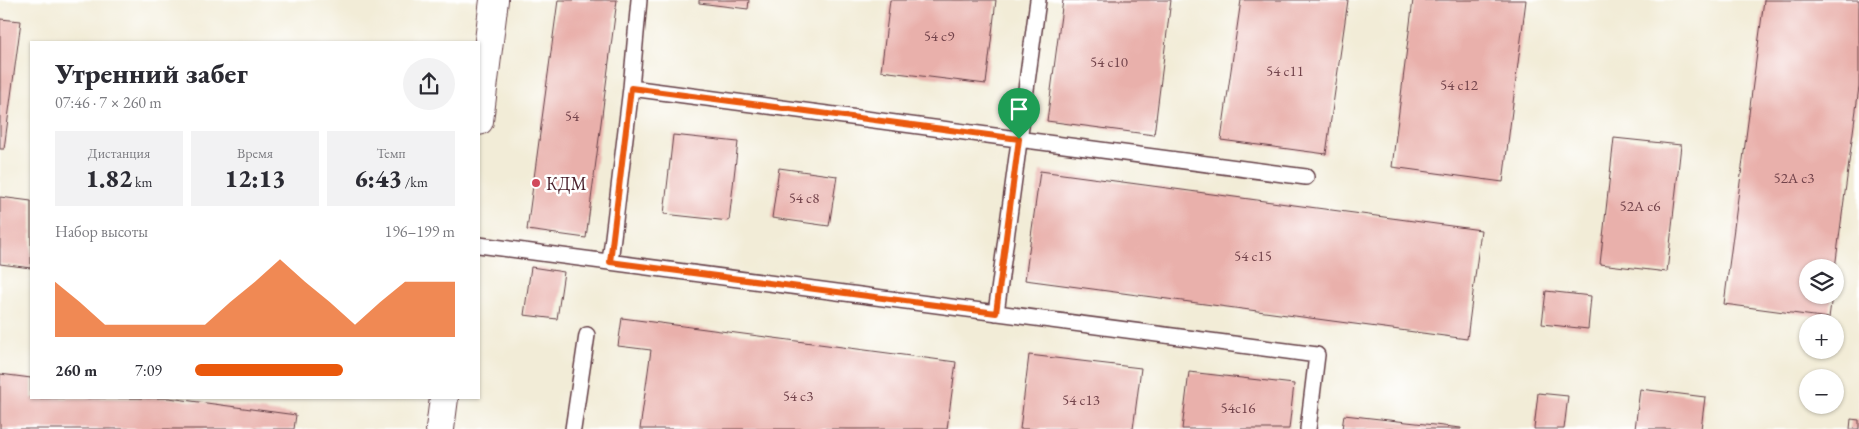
<!DOCTYPE html>
<html lang="ru">
<meta charset="utf-8">
<style>
body{margin:0;font-family:"EB Garamond",serif;background:#f2f2f3;color:#2b2b33;height:100vh;display:flex;flex-direction:column;font-size:19px;white-space:nowrap}
*{box-sizing:border-box;margin:0}
p{font-size:16px;color:#7c7c81}
.icon{flex:none;width:28px;height:28px;fill:none;stroke:currentColor;stroke-width:2;stroke-linecap:round;stroke-linejoin:round}
.map{position:relative;flex:1;overflow:hidden}
.details{position:absolute;left:30px;top:41px;width:450px;height:358px;display:flex;flex-direction:column;background:#fff;border-radius:0px;box-shadow:0 1px 4px #0004}
.details>*{flex:none}
.fabs{position:absolute;left:1799px;top:259px;display:grid;gap:10px}
.fabs a{display:grid;place-items:center;width:45px;height:45px;border-radius:50%;background:#fff;box-shadow:0 1px 4px #0004;font-size:25px}
.pin{position:absolute;display:grid;place-items:center;width:42px;height:42px;color:#fff;margin:-51px -21px;border-radius:50% 50% 50% 0;rotate:-45deg;box-shadow:0 0 5px #0007}
.pin .icon{rotate:45deg}
.round{display:grid;place-items:center;flex:none;width:52px;height:52px;border-radius:26px;background:#f2f2f3}
.overview{display:flex;align-items:center;justify-content:space-between;height:85px;padding:0 25px}
h1{font-size:28px;font-weight:800;line-height:38px}
.metrics{display:grid;grid-template-columns:repeat(3,1fr);gap:8px;height:85px;padding:5px 25px}
.metrics div{display:grid;align-content:center;border-radius:0px;background:#f2f2f3;text-align:center}
.metrics b{font-size:25px;font-weight:800}
.metrics small{font-size:14px;font-weight:400}
.metrics p{font-size:14px}
.chart{height:140px;padding:10px 25px}
.chart p{display:flex;justify-content:space-between}
.chart svg{width:100%;height:90px;margin-top:5px;fill:#ea580c;opacity:.7}
ul{padding:0 25px;list-style:none;font-size:16px}
li{display:grid;grid-template-columns:80px 60px 1fr;align-items:center;height:38px}
li i{height:12px;border-radius:6px;background:#ea580c}
.map>svg:first-child{display:block}
.building{fill:#e9b0ab}
.lines{fill:none;stroke-linecap:round;stroke-linejoin:round}
.service-casing{stroke:#633e45;stroke-width:18}
.tertiary-casing{stroke:#633e45;stroke-width:30}
.service{stroke:#fff;stroke-width:15}
.tertiary{stroke:#fff;stroke-width:28}
.route-casing{stroke:#fff;stroke-width:10}
.route{stroke:#ea580c;stroke-width:6}
.poi-dot{fill:#d1495b;stroke:#fff;stroke-width:2}
.labels{text-anchor:middle;dominant-baseline:central;stroke-width:5;stroke-linejoin:round;paint-order:stroke}
.number-label{font-size:15px;fill:#72434b}
.poi-label{font-size:18px;fill:#4a1f2b;stroke:#fff;text-anchor:start}
</style>
<div class="map">
<svg width="1859" height="429" viewBox="0 0 1859 429">
<rect width="100%" height="100%" fill="#fff"/>
<filter id="ink" filterUnits="userSpaceOnUse"><feTurbulence type="fractalNoise" baseFrequency=".02" numOctaves="2"/><feDisplacementMap in="SourceGraphic" scale="10" xChannelSelector="R" yChannelSelector="G"/><feConvolveMatrix kernelMatrix="1 2 1 2 8 2 1 2 1" color-interpolation-filters="sRGB"/></filter>
<filter id="wash" filterUnits="userSpaceOnUse"><feTurbulence type="fractalNoise" baseFrequency=".0096" numOctaves="4" result="noise"/><feDisplacementMap in="SourceGraphic" scale="20" xChannelSelector="R" yChannelSelector="G"/><feGaussianBlur stdDeviation="1.12" result="paint"/><feColorMatrix in="noise" values="0 0 0 0 0 0 0 0 0 0 0 0 0 0 0 0 0 1.4 0 .05"/><feComposite in="paint" operator="in"/></filter>
<g filter="url(#wash)">
<rect width="100%" height="100%" fill="#f2ecd7"/>
<g id="blocks">
<path class="building" d="M 558,0 L 617,0 L 586,238 L 527,230 Z
M 699,0 L 749,0 L 748,9 L 699,3 Z
M 890,0 L 996,0 L 986,84 L 881,71 Z
M 1063,0 L 1171,0 L 1154,135 L 1047,121 Z
M 1241,0 L 1348,0 L 1326,154 L 1221,140 Z
M 1413,0 L 1526,0 L 1503,182 L 1392,167 Z
M 1764,0 L 1859,0 L 1859,87 L 1835,268 L 1808,268 L 1808,295 L 1832,295 L 1829,318 L 1724,304 Z
M 0,19 L 21,21 L 4,149 L 0,149 Z
M 673,135 L 738,142 L 729,221 L 664,214 Z
M 1614,138 L 1681,145 L 1667,272 L 1600,264 Z
M 779,168 L 837,176 L 829,226 L 772,218 Z
M 1040,171 L 1481,230 L 1467,339 L 1025,280 Z
M 0,197 L 31,201 L 31,268 L 0,264 Z
M 531,267 L 564,272 L 557,319 L 524,315 Z
M 1546,291 L 1591,296 L 1588,329 L 1542,324 Z
M 622,318 L 956,362 L 947,429 L 640,429 L 651,350 L 618,346 Z
M 1029,355 L 1141,368 L 1133,429 L 1020,429 Z
M 1189,372 L 1294,384 L 1289,429 L 1182,429 Z
M 0,374 L 31,378 L 31,398 L 169,398 L 296,415 L 294,429 L 0,429 Z
M 1640,389 L 1705,397 L 1701,429 L 1635,429 Z
M 1538,393 L 1568,396 L 1564,429 L 1534,429 Z
M 1344,415 L 1461,428 L 1461,429 L 1342,429 Z
M 1851,419 L 1859,420 L 1859,429 L 1850,429 Z"/>
</g>
</g>
<g filter="url(#ink)">
<use href="#blocks" fill-opacity="0" stroke="#633e45" stroke-width="1"/>
<g class="lines">
<defs>
<path id="service" d="M 631,88 L 1306,177
M 479,245 L 1317,355 L 1308,429
M 610,262 L 631,88 L 639,0
M 996,313 L 1038,0
M 573,429 L 587,335"/>
<path id="tertiary" d="M 479,121 L 494,0
M 440,429 L 444,398"/>
</defs>
<use href="#service" class="service-casing"/>
<use href="#tertiary" class="tertiary-casing"/>
<use href="#service" class="service"/>
<use href="#tertiary" class="tertiary"/>
</g>
</g>
<g class="lines" filter="url(#ink)">
<defs>
<path id="route" d="M 631,88 L 1019,139 L 996,313 L 610,262 Z"/>
</defs>
<use href="#route" class="route-casing"/>
<use href="#route" class="route"/>
</g>
<circle class="poi-dot" cx="536" cy="183" r="5"/>
<g class="labels">
<g class="number-label">
<text x="939" y="35">54 с9</text>
<text x="1109" y="61">54 с10</text>
<text x="1285" y="70">54 с11</text>
<text x="1459" y="84">54 с12</text>
<text x="572" y="115">54</text>
<text x="1794" y="177">52А с3</text>
<text x="804" y="197">54 с8</text>
<text x="1640" y="205">52А с6</text>
<text x="1253" y="255">54 с15</text>
<text x="798" y="395">54 с3</text>
<text x="1081" y="399">54 с13</text>
<text x="1238" y="407">54с16</text>
</g>
<g class="poi-label">
<text x="546" y="183">КДМ</text>
</g>
</g>
</svg>
<div class="fabs">
<a><svg class="icon" aria-label="layers" viewBox="0 0 24 24"><path d="M12 4l9 5-9 5-9-5zM3 14l9 5 9-5"/></svg></a>
<a>+</a>
<a>−</a>
</div>
<div class="pin" style="left:1019px;top:139px;background:#1e9e55"><svg class="icon" aria-label="arrive" viewBox="0 0 24 24"><path d="M6 21V4h12l-3 4 3 4H6"/></svg></div>
<section class="details">
<div class="overview"><div><h1>Утренний забег</h1><p>07:46 · 7 × 260 m</p></div><a class="round"><svg class="icon" aria-label="share" viewBox="0 0 24 24"><path d="M12 15V3M7 8l5-5 5 5M5 13v7h14v-7"/></svg></a></div>
<div class="metrics">
<div><p>Дистанция</p><b>1.82<small> km</small></b></div>
<div><p>Время</p><b>12:13</b></div>
<div><p>Темп</p><b>6:43<small> /km</small></b></div>
</div>
<div class="chart"><p><span>Набор высоты</span>196–199 m</p>
<svg viewBox="0 0 160 44" preserveAspectRatio="none"><path d="M0 44V17L10 27L20 38L30 38L40 38L50 38L60 38L70 27L80 17L90 6L100 17L110 27L120 38L130 27L140 17L150 17L160 17V44z"/></svg>
</div>
<ul>
<li><b>260 m</b>7:09<i style="width:57%"></i></li>
</ul>
</section>
</div>
